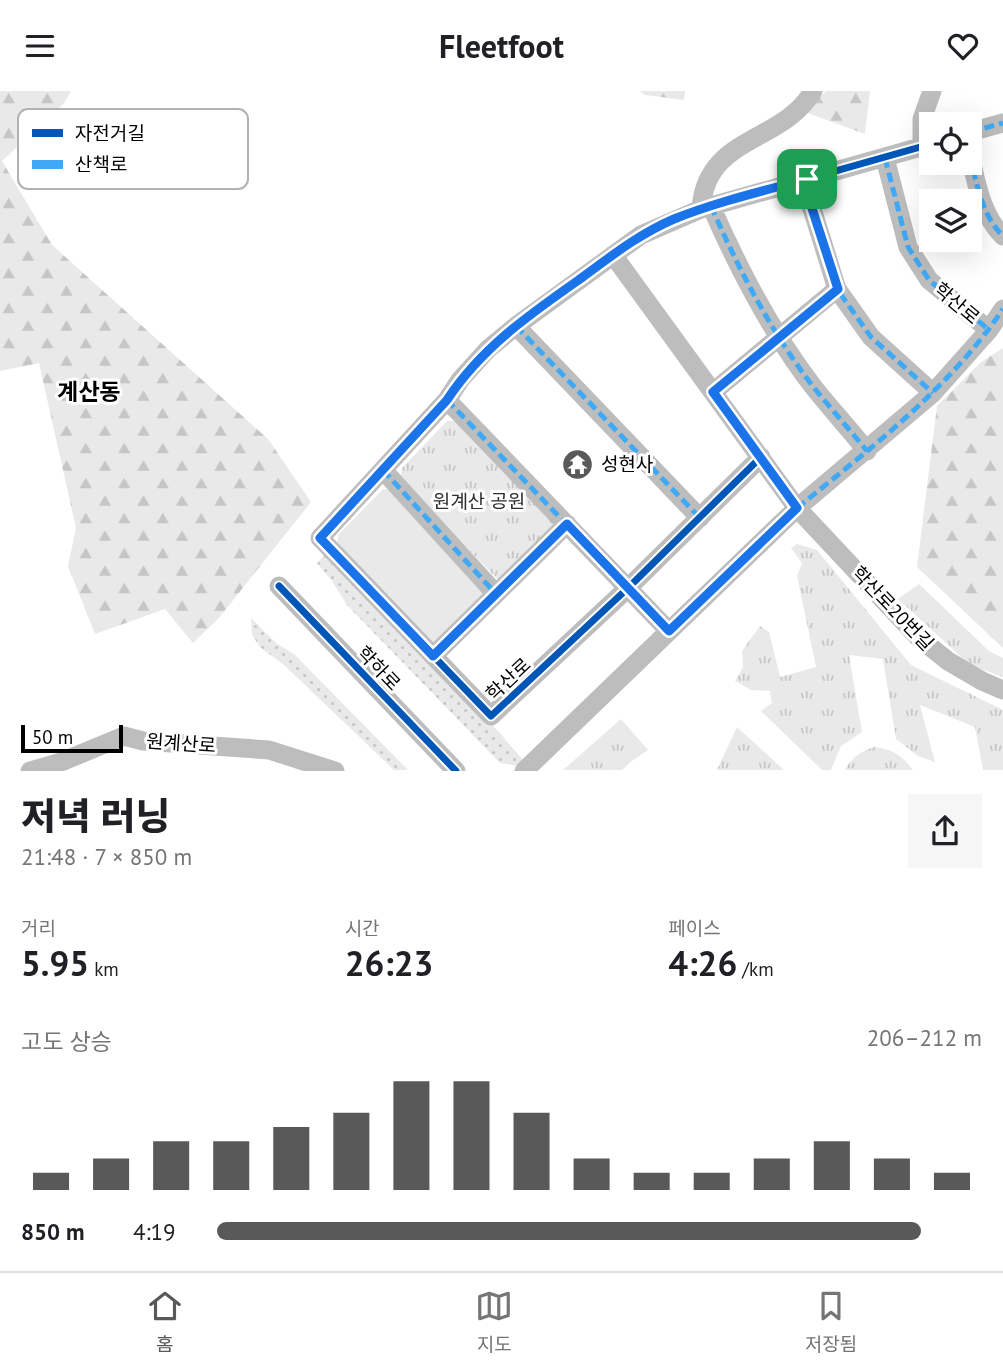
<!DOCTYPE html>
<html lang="ko">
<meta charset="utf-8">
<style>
body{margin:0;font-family:"PT Sans","Noto Sans KR",sans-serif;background:#f6f6f6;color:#202124;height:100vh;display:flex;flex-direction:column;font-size:26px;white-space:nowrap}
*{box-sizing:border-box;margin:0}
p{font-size:23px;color:#757577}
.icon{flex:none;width:38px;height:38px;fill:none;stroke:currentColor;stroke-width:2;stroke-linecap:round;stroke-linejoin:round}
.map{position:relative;height:680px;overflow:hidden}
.side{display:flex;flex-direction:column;background:#fff;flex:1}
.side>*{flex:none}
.buttons{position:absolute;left:919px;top:21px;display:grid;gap:14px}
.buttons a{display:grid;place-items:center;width:63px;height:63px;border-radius:0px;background:#fff;box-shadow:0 7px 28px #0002;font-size:35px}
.scale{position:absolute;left:21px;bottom:18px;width:102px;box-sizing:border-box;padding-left:7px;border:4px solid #000;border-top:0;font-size:19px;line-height:24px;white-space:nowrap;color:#000;-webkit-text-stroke:5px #fff;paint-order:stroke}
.pin{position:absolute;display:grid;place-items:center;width:60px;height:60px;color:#fff;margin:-30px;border-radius:14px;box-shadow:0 4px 10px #0006}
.round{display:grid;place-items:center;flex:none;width:74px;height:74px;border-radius:0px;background:#f6f6f6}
.overview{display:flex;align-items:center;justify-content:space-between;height:119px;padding:0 21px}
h1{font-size:38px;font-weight:800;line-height:52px}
.metrics{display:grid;grid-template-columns:repeat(3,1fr);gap:10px;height:119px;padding:7px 21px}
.metrics div{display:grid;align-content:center}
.metrics b{font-size:35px;font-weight:800}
.metrics small{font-size:19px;font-weight:400}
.metrics p{font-size:19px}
.chart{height:196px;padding:14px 21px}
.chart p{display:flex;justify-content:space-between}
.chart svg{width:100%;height:126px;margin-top:7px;stroke:#595959;stroke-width:6}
ul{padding:0 21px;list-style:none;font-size:23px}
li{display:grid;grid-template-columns:112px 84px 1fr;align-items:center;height:52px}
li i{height:18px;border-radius:9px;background:#595959}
header{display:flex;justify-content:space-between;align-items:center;height:91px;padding:0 21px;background:#fff;font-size:32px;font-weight:800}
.menu{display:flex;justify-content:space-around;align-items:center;height:98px;border-top:2px solid #e0e0e0;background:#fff;font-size:19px;color:#757577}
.menu a{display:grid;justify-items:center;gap:4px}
.menu .selected{color:#595959}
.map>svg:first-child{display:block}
.grass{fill:url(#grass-dots)}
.forest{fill:url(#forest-firs)}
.park{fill:url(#park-tufts)}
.pitch{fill:#e9e9e9}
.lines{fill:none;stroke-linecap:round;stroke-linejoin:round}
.minor{stroke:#bdbdbd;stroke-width:19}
.quiet{stroke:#3fa9f5;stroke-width:5;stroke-dasharray:10 5;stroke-linecap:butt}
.cycleway-casing{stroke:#fff;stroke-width:11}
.cycleway{stroke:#0057b8;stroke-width:7}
.route-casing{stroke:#fff;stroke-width:14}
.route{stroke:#1a73e8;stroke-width:9}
.labels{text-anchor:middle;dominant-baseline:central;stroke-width:6;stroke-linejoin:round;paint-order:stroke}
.street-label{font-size:19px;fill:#000;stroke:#fff}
.poi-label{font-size:19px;fill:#000;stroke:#fff;text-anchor:start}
.park-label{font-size:19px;fill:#2e2e2e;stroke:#fff}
.quarter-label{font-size:23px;font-weight:bold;fill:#000;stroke:#fff}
.key{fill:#fff;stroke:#b2b2b2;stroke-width:2}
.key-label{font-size:19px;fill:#000}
</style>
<header><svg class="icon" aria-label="menu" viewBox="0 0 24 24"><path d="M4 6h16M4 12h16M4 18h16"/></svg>Fleetfoot<svg class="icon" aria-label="heart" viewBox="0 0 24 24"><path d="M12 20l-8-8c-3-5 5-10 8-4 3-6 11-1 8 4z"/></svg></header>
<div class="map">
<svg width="1003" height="680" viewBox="0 0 1003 680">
<defs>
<pattern id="grass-dots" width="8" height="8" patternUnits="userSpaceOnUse" patternTransform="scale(1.75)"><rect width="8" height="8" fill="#e9e9e9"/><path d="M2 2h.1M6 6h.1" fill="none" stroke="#c6c6c6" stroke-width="1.8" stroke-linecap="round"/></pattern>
<pattern id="forest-firs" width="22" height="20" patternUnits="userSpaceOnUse" patternTransform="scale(1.75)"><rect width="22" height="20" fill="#e9e9e9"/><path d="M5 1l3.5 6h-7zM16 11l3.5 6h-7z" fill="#c6c6c6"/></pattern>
<pattern id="park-tufts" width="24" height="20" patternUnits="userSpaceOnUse" patternTransform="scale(1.75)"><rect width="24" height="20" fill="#e9e9e9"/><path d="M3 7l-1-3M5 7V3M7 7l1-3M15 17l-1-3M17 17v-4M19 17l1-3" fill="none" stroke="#c6c6c6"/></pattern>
</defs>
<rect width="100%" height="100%" fill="#fff"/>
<path class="grass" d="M 324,464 L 499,641 L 522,668 L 519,675 L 500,672 L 347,514 L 332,490 L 317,472 Z
M 251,527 L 276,552 L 294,563 L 408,679 L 394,679 L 284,574 L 260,556 L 252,544 Z"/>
<path class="forest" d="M 0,0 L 71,0 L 64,12 L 2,70 L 52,154 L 268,348 L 311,411 L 219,527 L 193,552 L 165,518 L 95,543 L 68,475 L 76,437 L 39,272 L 0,280 Z
M 640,0 L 685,0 L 684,9 L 645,4 Z
M 826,0 L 870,0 L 865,43 L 805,21 Z
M 1003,257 L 1003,557 L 917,476 L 937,315 L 981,271 Z"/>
<path class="park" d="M 447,330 L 458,330 L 558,433 L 498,489 L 401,388 L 401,378 Z
M 797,453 L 817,459 L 911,574 L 1003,619 L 1003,679 L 983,679 L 975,636 L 920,614 L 935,671 L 918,665 L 896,648 L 883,568 L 849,564 L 862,641 L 841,655 L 831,679 L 822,679 L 761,620 L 772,612 L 770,600 L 751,599 L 735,590 L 743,576 L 742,560 L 760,535 L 769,541 L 780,586 L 816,576 L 797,485 L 802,472 L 791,457 Z
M 919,493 L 989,560 L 1003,567 L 1003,586 L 970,574 L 898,508 Z
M 621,628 L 648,659 L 632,670 L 622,679 L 563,679 Z
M 737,636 L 784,679 L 717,679 Z
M 874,656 C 893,658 902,665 913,679 L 845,679 C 852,666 860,661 874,656 Z"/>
<path class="pitch" d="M 383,398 L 392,399 L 487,500 L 440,552 L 430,553 L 337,454 L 338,444 Z"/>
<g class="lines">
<path class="minor" d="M 970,41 L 1003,32
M 922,55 L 922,28 L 932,0
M 970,64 C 976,91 982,125 1003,145
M 885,67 L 908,156 L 929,189 L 989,239
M 807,88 L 809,108 L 837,198 L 871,246 L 933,302
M 711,115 C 739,179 772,243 815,298 C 832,319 850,339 867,360
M 701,118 C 706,44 782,53 813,0
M 613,164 L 797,417 L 918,546 L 948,570 L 982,590 L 1003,599
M 516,235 L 700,427
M 713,301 L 837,198
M 447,309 L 669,540
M 761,366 L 629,496 L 491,625 L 320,447 L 447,309 L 460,289 L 488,258 L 516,235 L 641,144 L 701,118 L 931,53
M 383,379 L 496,503
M 279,495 L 456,680
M 433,565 L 567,433
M 30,680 L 61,671 L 124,645 L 143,650 L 269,659 L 335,680
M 524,680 L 797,417 L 933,302 L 989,239 L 1003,218"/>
<path class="quiet" d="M 970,41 L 1003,32
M 970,64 C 976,91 982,125 1003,145
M 885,67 L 908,156 L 929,189 L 989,239
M 807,88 L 809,108 L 837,198 L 871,246 L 933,302
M 711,115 C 739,179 772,243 815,298 C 832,319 850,339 867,360
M 516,235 L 700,427
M 713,301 L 837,198
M 447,309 L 669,540
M 383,379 L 496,503
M 797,417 C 871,357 949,298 1003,218
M 433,565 L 567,433"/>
<defs>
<path id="cycleway" d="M 761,366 L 629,496 L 491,625 L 320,447 L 447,309 L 460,289 L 488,258 L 516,235 L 641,144 L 701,118 L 931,53
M 279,495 L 456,680"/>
</defs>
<use href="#cycleway" class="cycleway-casing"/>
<use href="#cycleway" class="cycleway"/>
</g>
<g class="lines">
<defs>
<path id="route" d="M 807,88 L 809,108 L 838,198 L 713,301 L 797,417 L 669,540 L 567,433 L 433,565 L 320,447 L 447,309 C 481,257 530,223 580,188 C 610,166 639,143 674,128 C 716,111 763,100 807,88 Z"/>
</defs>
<use href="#route" class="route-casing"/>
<use href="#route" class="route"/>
</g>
<defs>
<symbol id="temple-disc" viewBox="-11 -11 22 22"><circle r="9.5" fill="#595959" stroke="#fff"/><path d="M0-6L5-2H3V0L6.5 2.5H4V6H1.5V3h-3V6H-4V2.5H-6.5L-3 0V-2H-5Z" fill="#fff"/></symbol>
</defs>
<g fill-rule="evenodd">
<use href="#temple-disc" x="560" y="356" width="35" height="35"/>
</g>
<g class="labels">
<g class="street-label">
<text transform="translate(957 212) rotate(40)">학산로</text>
<text transform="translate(893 517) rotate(46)">학산로20번길</text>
<text transform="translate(379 577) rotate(46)">학하로</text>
<text transform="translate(508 588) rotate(-43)">학산로</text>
<text transform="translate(181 652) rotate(4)">원계산로</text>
</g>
<g class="poi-label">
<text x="601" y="373">성현사</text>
</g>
<g class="park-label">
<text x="479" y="410">원계산 공원</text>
</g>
<g class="quarter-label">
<text x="89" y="300">계산동</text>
</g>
</g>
<rect x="18" y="18" width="230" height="80" rx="10" class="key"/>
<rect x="32" y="38" width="31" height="8" fill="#0057b8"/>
<rect x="32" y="69" width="31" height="9" fill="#3fa9f5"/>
<g class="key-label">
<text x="75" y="49">자전거길</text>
<text x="75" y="80">산책로</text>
</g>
</svg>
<div class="buttons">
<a><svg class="icon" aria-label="locate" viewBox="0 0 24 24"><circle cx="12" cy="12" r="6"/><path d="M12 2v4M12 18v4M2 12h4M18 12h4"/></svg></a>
<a><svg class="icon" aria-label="layers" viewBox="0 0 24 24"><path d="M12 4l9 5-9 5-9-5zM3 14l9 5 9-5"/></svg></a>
</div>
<div class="scale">50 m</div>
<div class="pin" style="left:807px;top:88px;background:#1e9e55"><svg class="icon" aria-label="arrive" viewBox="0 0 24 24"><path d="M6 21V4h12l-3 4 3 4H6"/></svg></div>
</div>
<section class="side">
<div class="overview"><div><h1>저녁 러닝</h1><p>21:48 · 7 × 850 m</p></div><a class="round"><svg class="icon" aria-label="share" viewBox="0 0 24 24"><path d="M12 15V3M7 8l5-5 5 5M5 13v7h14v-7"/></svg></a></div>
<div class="metrics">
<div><p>거리</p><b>5.95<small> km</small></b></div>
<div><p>시간</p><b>26:23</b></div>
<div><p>페이스</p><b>4:26<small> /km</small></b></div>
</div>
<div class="chart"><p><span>고도 상승</span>206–212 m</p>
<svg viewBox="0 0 160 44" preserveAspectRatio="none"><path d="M5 44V38M15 44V33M25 44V27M35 44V27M45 44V22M55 44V17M65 44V6M75 44V6M85 44V17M95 44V33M105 44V38M115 44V38M125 44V33M135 44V27M145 44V33M155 44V38"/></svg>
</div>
<ul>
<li><b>850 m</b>4:19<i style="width:92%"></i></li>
</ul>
</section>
<nav class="menu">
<a class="selected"><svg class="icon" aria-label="home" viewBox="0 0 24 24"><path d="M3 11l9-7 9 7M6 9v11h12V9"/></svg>홈</a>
<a><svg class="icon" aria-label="map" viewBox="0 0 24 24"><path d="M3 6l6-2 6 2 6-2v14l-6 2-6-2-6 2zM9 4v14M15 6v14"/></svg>지도</a>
<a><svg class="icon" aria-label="saved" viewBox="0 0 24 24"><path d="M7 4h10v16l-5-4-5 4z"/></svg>저장됨</a>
</nav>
